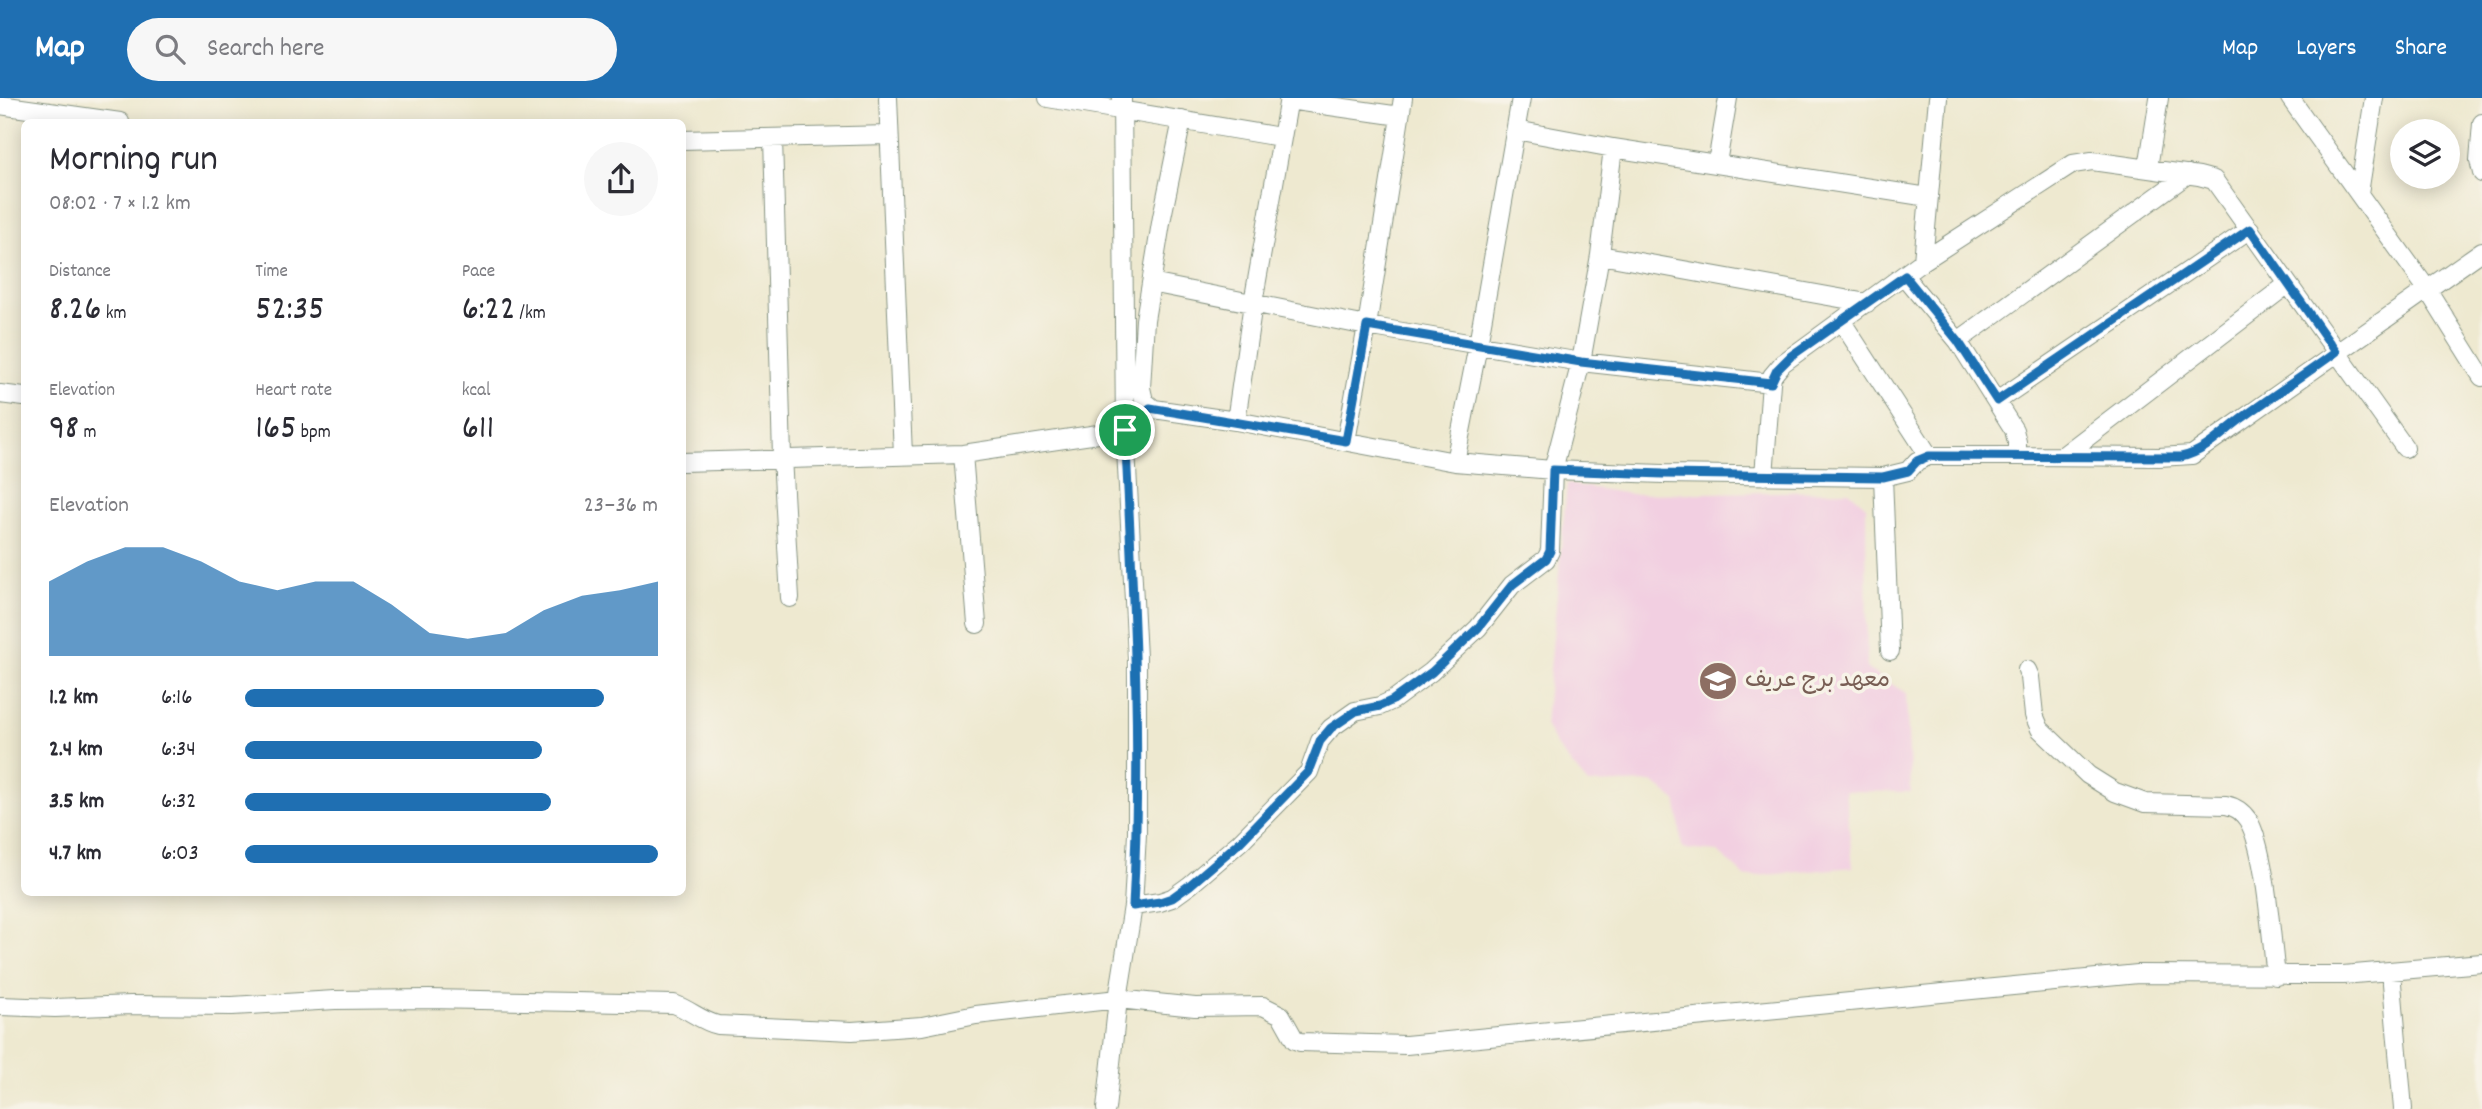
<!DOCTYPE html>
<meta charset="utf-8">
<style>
body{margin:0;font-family:Dekko,"Playpen Sans Arabic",sans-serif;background:#f7f7f7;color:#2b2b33;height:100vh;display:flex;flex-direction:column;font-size:26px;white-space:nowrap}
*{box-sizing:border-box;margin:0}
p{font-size:23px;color:#7c7c81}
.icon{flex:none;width:38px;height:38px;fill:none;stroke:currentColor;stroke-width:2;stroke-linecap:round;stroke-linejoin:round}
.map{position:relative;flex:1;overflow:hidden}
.details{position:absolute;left:21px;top:21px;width:665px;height:777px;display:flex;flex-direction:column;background:#fff;border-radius:10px;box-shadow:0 4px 18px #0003}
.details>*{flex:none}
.buttons{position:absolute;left:2390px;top:21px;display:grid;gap:14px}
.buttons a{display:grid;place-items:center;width:70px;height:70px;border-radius:50%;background:#fff;box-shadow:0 4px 18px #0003;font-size:35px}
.pin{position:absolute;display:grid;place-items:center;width:60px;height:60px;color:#fff;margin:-30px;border:4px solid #fff;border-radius:50%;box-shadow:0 2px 7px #0007}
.round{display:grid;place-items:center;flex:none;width:74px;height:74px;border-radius:37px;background:#f7f7f7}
.headline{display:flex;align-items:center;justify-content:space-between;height:119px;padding:0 28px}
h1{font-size:38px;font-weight:600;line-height:52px}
.metrics{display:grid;grid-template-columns:repeat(3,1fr);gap:10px;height:119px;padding:7px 28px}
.metrics div{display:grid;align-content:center}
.metrics b{font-size:35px;font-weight:600}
.metrics small{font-size:19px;font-weight:400}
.metrics p{font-size:19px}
.chart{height:196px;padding:14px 28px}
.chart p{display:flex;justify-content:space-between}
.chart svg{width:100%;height:126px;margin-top:7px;fill:#1f6fb2;opacity:.7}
ul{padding:0 28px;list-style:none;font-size:23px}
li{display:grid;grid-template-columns:112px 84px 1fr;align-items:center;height:52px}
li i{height:18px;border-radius:9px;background:#1f6fb2}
header{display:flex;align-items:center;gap:42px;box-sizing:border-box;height:98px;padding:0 35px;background:#1f6fb2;color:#fff}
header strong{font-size:33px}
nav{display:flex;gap:38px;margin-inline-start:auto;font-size:24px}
.search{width:490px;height:63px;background:#f7f7f7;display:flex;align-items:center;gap:18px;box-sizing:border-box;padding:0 24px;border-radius:38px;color:#7c7c81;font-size:26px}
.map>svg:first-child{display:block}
.built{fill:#f2cfe1}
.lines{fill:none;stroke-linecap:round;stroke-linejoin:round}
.minor-casing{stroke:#869382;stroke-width:20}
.minor{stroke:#fff;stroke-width:18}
.route-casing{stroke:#fff;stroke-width:14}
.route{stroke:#1f6fb2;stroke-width:9}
.labels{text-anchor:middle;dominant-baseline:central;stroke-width:7;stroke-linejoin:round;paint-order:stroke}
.education-label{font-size:23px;fill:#785e54;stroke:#f7f3e8;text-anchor:start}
</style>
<header>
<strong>Map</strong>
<div class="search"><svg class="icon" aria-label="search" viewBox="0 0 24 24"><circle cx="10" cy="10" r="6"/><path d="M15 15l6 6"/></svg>Search here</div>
<nav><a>Map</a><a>Layers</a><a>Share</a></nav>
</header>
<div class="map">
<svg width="2482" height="1011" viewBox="0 0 2482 1011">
<rect width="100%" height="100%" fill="#f7f3e8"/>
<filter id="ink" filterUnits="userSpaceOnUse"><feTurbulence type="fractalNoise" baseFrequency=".0143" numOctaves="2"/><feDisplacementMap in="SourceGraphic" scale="14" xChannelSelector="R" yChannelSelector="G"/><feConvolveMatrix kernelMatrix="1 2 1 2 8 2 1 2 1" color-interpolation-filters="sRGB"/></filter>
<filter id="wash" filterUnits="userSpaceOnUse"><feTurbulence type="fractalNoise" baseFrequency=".00686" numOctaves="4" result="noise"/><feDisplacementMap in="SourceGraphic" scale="28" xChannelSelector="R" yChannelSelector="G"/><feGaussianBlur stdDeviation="1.57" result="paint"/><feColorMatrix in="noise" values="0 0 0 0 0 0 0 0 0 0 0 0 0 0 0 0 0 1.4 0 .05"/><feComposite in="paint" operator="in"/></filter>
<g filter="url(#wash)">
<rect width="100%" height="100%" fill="#eee9d0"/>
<path class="built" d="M 1567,386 L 1631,396 L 1849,393 L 1866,408 L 1867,571 L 1906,595 L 1911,694 L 1845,693 L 1853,769 L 1745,779 L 1718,754 L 1682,751 L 1677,704 L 1652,684 L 1588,686 L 1557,649 L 1545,627 Z"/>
</g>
<g filter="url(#ink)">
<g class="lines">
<defs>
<path id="minor" d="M 888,0 L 903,357
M 1048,0 L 1280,39
M 2290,0 L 2427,191 L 2482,279
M 1288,2 L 1400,18
M 0,7 L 120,24
M 1182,22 L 1162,119 L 1145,222 L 1141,290 L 1144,303 L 1154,311 L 1236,323 L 1455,364 L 1553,372 L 1663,376 L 1883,379 L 1908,373 L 1917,363 L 1929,358 L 1842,224
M 2482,25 L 2479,62 L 2482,75
M 1516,32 L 1613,50 L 1928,99
M 773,40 L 782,359 L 790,500
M 682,42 L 889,37
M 1717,65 L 1728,0
M 2148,70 L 2159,0
M 2359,95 L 2374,0
M 1600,157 L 1867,205
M 1923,163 L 1938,0
M 1904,178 L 1958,243 L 2014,332 L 2017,344 L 2017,358 L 1929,358
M 1151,185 L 1367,228 L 1581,264 L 1771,285
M 1958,243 L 2188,76
M 0,296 L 24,299
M 1997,303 L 2250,131
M 1236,323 L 1253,205 L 1289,0
M 1346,343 L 1367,228 L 1403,0
M 963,356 L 977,526
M 2064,357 L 2288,186
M 2017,358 L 2159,359 L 2192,357 L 2482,153
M 682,364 L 963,356 L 1125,332 L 1150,310
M 1455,364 L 1478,247 L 1521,0
M 1764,378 L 1771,285 L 1772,278 L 1783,265 L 1923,163 L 2073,66 L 2092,63 L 2199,78 L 2214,82 L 2405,350
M 1883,379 L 1890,553
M 2027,572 L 2030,579 L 2034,617 L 2040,631 L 2088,677 L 2115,694 L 2145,705 L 2226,707 C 2236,709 2242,713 2248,722 C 2266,752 2271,840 2276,878
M 1133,808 L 1160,804 L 1172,800 L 1190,787 L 1240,744 L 1309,674 L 1320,643 L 1331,630 L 1355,613 L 1380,608 L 1393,602 L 1431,574 L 1478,530 L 1512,487 L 1546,461 L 1550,453 L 1553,372 L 1581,264 L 1600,157 L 1613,50
M 2391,874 L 2403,1011
M 0,908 L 55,910 L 131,907 L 232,908 L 335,902 L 429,901 L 674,906 C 690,912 703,924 718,927 L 852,933 L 922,928 L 976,917 L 1118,901 L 1195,909 L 1263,908 L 1281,917 L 1295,942 L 1300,944 L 1406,947 L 2138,876 L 2343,877 L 2482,865
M 1106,1011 L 1118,901 L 1133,808 L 1137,736 L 1137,559 L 1125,332 L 1122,0"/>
</defs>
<use href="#minor" class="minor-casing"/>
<use href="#minor" class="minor"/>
</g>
</g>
<g class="lines" filter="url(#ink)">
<defs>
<path id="route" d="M 2250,131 L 2336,254 C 2305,277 2272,298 2241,321 C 2222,335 2205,354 2181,359 L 1929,358 L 1917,363 L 1908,373 L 1883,379 L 1663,376 L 1553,372 L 1550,453 L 1546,461 L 1512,487 L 1478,530 L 1432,574 L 1393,602 L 1380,608 L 1356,613 L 1331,630 L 1320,643 L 1308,674 L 1240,744 L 1190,787 L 1172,800 L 1160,804 L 1133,808 C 1142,649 1133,491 1125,332 L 1150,310 L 1346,343 L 1367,228 L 1581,264 L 1771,285 L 1777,272 L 1791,258 L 1905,178 L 1958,243 L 1997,303 Z"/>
</defs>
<use href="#route" class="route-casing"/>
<use href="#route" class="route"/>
</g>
<defs>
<symbol id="school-disc" viewBox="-11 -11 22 22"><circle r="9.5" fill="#8d6e63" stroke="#f7f3e8"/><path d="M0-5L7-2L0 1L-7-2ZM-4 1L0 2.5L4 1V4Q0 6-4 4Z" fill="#fff"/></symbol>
</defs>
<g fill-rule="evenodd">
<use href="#school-disc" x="1696" y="561" width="44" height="44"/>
</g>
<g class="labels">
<g class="education-label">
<text x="1745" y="583">معهد برج عريف</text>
</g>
</g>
</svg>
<div class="buttons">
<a><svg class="icon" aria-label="layers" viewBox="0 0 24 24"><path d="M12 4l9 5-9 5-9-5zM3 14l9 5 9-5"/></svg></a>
</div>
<div class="pin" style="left:1125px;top:332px;background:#1e9e55"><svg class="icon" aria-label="arrive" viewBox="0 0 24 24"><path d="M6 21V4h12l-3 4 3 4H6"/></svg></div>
<section class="details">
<div class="headline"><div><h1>Morning run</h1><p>08:02 · 7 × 1.2 km</p></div><a class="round"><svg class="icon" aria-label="share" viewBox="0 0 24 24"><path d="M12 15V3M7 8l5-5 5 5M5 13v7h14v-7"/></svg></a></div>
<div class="metrics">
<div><p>Distance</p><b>8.26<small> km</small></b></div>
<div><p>Time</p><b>52:35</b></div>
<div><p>Pace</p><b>6:22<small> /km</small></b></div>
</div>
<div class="metrics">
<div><p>Elevation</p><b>98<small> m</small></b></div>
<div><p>Heart rate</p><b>165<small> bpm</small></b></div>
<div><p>kcal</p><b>611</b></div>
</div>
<div class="chart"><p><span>Elevation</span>23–36 m</p>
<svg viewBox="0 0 160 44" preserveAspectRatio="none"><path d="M0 44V18L10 11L20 6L30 6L40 11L50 18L60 21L70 18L80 18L90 26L100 36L110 38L120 36L130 28L140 23L150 21L160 18V44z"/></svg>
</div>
<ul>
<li><b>1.2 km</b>6:16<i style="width:87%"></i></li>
<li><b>2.4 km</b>6:34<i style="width:72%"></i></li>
<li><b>3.5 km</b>6:32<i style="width:74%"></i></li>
<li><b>4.7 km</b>6:03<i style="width:100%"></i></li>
</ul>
</section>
</div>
